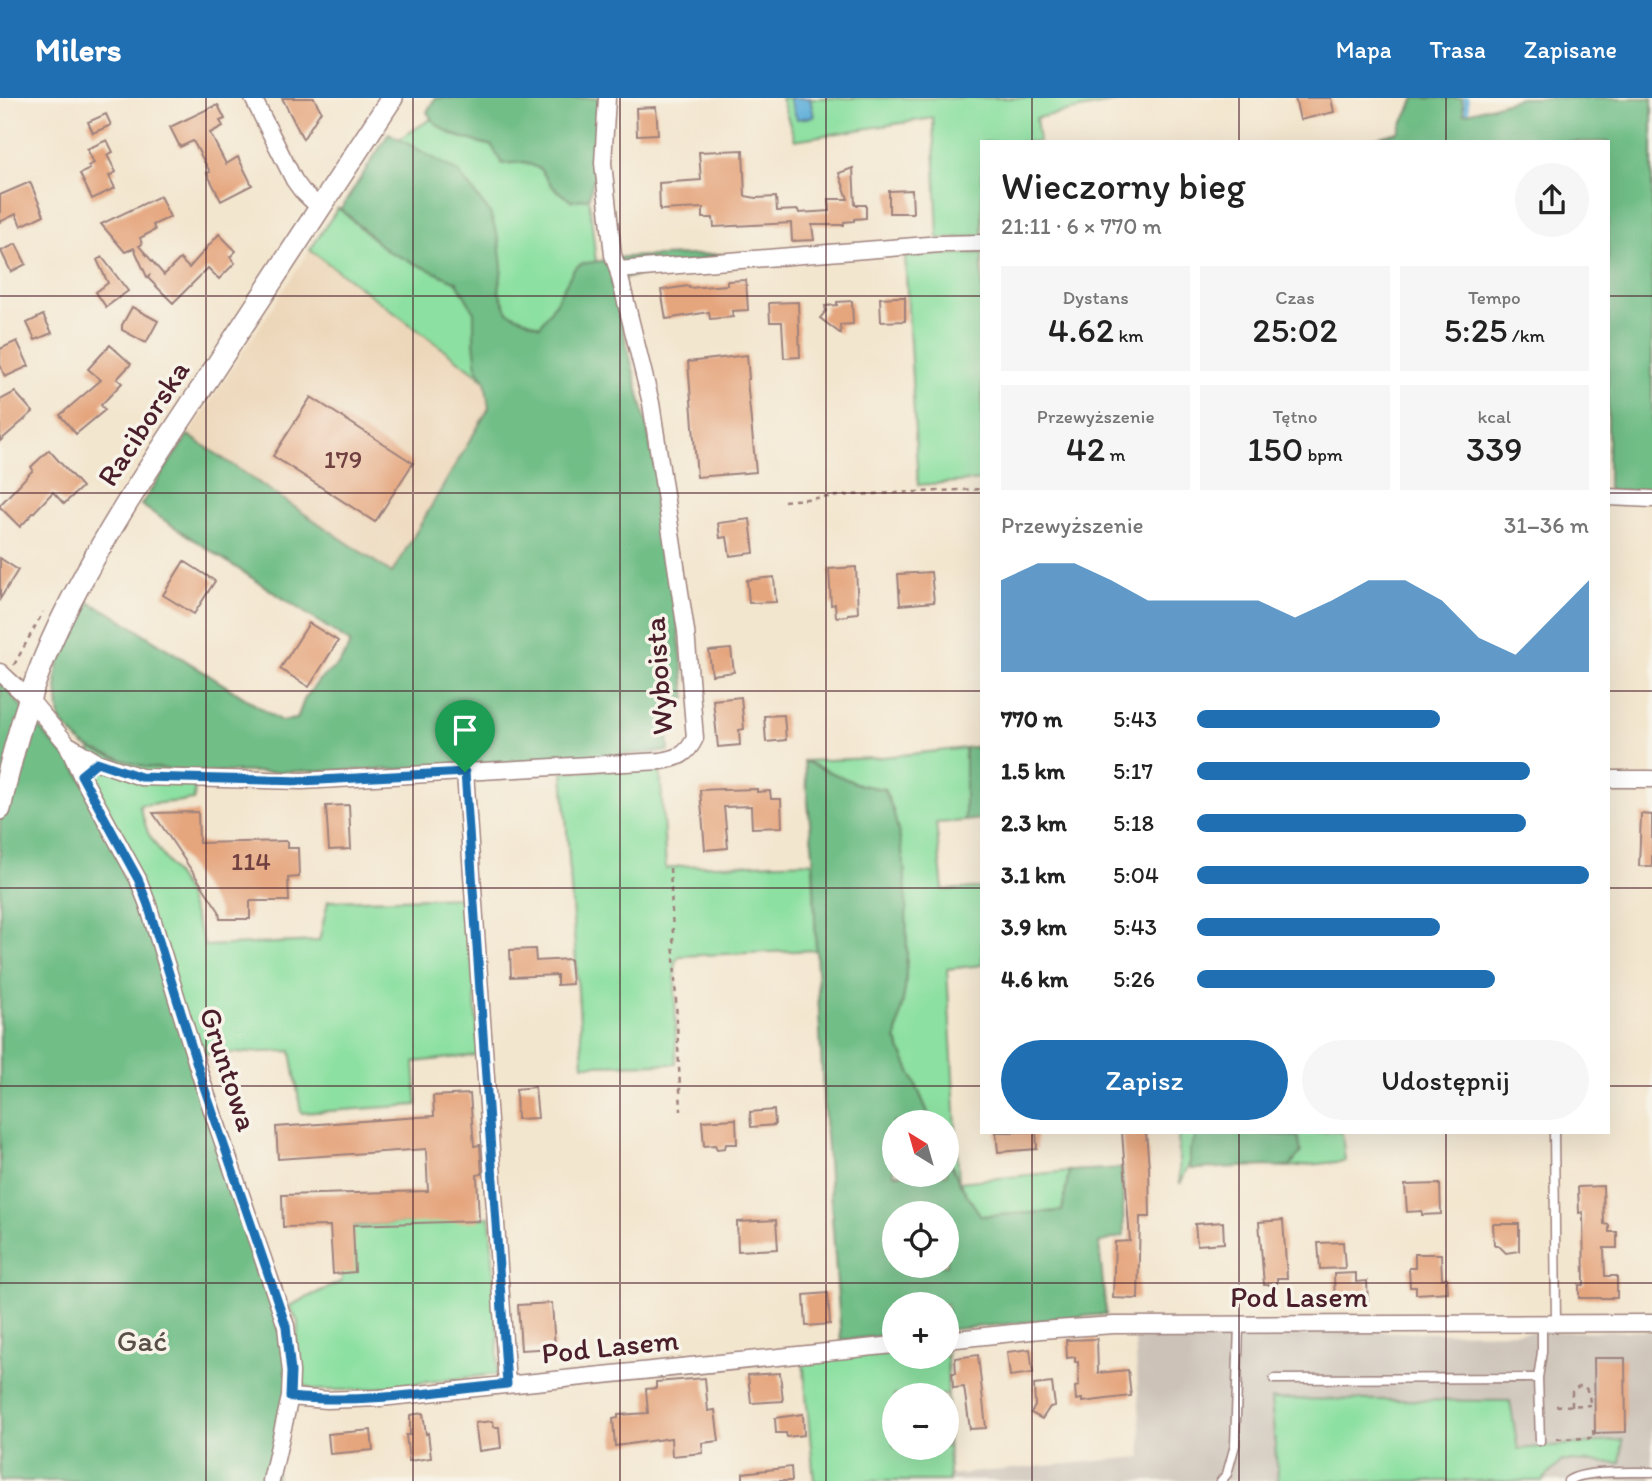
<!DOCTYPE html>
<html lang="pl">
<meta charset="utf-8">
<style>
body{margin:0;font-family:Itim,sans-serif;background:#f6f6f6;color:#222;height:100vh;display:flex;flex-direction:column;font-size:26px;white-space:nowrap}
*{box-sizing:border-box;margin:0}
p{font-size:23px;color:#767676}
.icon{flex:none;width:38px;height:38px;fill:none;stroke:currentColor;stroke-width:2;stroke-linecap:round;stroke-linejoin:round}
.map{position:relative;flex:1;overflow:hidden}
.sheet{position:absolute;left:980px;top:42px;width:630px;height:994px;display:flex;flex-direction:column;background:#fff;border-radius:0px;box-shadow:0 7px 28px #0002}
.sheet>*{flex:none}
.needle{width:46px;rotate:323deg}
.fabs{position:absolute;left:882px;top:1012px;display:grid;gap:14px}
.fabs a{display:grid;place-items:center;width:77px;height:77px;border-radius:50%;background:#fff;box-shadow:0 7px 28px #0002;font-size:35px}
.pin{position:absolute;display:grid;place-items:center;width:60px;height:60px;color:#fff;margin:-72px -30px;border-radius:50% 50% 50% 0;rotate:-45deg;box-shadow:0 0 7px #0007}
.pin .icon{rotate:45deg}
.round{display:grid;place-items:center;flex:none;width:74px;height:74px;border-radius:37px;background:#f6f6f6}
.head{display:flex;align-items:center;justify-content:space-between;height:119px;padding:0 21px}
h1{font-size:38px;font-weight:600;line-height:52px}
.figures{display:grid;grid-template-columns:repeat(3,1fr);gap:10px;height:119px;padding:7px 21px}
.figures div{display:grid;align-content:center;border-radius:0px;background:#f6f6f6;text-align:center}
.figures b{font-size:35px;font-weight:600}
.figures small{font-size:19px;font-weight:400}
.figures p{font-size:19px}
.chart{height:196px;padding:14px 21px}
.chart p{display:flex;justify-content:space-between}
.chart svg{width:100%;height:126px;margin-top:7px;fill:#1f6fb2;opacity:.7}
.cta{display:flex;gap:14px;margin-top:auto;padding:14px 21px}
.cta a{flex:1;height:80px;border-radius:42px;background:#1f6fb2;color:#fff;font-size:28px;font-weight:600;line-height:80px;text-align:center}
.cta a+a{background:#f6f6f6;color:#222}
ul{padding:0 21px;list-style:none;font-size:23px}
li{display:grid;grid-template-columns:112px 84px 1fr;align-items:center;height:52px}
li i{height:18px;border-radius:9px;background:#1f6fb2}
header{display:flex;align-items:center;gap:42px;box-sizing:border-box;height:98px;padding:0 35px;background:#1f6fb2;color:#fff}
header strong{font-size:33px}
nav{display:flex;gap:38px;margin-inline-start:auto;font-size:24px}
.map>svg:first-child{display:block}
.built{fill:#edd7ba}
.industrial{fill:#ccc2b8}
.green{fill:#8ce0a1;stroke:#6b8066;stroke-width:2;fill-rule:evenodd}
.forest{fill:#71be87;stroke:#5e6e59;stroke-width:2;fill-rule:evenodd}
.water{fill:#60b0da;stroke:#556882;stroke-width:2}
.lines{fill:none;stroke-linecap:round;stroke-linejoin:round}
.stream{stroke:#60b0da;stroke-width:5}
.building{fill:#e5a57d}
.lane-casing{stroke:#9e827d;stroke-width:11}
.street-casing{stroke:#9e827d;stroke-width:19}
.secondary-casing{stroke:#9e827d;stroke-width:24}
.path{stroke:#9e827d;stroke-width:2.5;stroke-dasharray:5 5;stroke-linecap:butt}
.lane{stroke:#fff;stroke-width:8}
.street{stroke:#fff;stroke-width:16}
.secondary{stroke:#fff;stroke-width:21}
.route-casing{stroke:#fff;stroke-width:14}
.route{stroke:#1f6fb2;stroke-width:9}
.grid{fill:none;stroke:#4a1f2b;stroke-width:2;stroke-opacity:0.55}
.labels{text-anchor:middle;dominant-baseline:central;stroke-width:7;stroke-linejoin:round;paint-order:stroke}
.number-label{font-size:26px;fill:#714040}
.street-label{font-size:30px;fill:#4a1f2b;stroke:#f7f3e8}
.park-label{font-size:30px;fill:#5a4f48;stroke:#f7f3e8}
</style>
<header>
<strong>Milers</strong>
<nav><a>Mapa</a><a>Trasa</a><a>Zapisane</a></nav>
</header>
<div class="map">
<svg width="1652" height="1383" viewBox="0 0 1652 1383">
<rect width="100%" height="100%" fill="#f7f3e8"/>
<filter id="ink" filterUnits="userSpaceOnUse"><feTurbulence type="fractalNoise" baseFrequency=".0143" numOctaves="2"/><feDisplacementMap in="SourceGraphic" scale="14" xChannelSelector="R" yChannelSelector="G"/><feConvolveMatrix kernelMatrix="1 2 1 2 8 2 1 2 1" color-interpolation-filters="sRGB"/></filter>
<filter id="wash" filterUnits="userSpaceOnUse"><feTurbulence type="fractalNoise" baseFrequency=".00686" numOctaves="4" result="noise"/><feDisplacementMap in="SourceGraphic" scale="28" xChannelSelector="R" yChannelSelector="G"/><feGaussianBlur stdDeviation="1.57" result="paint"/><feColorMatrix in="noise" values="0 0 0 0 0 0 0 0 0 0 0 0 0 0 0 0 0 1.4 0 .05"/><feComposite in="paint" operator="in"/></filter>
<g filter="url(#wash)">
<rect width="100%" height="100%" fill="#f3e6cf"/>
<path class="built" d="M 310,152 L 485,282 L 489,310 L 393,475 L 188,338 Z"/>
<path class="industrial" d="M 1134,1226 L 1431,1235 L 1652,1233 L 1652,1383 L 949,1383 L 949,1377 L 1142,1359 Z"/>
<path class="green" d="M 781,0 L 1130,0 L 1130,1 L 1036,20 L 1039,44 L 982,44 L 982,138 L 938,141 L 933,20 L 795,42 Z
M 431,21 L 452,37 L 493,48 L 502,66 L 525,64 L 540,71 L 553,89 L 571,103 L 589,100 L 596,164 L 605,187 L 477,270 L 485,282 L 310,152 L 338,110 L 387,153 L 457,184 L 474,213 L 396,43 Z
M 982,155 L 982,382 L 918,387 L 905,158 Z
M 965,650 L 965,723 L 936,725 L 943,792 L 982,790 L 982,867 L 947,871 L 959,1084 L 1069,1073 L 1062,1113 L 980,1118 L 959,1084 L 947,1057 L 947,1024 L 932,1024 L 896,941 L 905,891 L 907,856 L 904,766 L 893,712 L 884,691 L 860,687 L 804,663 L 873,660 Z
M 93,652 L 118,661 L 196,674 L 194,702 L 139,707 L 148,735 L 184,790 L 205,848 L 319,843 L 328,803 L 468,799 L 479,957 L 414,964 L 417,1007 L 301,1015 L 291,953 L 203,956 L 194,947 L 73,665 Z
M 660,670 L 666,771 L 681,768 L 813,764 L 816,852 L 680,858 L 675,864 L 676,966 L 583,967 L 563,674 Z
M 1178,1034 L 1342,1034 L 1345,1063 L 1289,1069 L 1190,1064 L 1180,1086 Z
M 490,1119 L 498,1235 L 497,1276 L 358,1292 L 312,1292 L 295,1280 L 298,1224 L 289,1208 L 342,1183 L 341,1129 Z
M 947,1248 L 949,1383 L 814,1383 L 803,1262 L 894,1253 L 894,1258 L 947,1258 ZM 894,1297 L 947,1297 L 947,1349 L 894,1349 Z
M 1271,1301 L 1510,1303 L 1518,1351 L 1623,1342 L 1620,1365 L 1562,1363 L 1542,1383 L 1278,1383 Z"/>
<path class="forest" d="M 435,0 L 602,0 L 599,57 L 589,100 L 571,103 L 553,89 L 540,71 L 525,64 L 502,66 L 492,48 C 469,41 440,38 427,14 Z
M 1415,0 L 1462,0 L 1464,16 L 1521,0 L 1652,0 L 1652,394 L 1608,392 L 1608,44 L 1361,44 L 1398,34 Z
M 389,35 L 458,74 L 490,115 L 499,143 L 502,169 L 499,194 L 508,214 L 540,228 L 554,207 L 574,171 L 581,166 L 625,159 L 723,156 L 611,184 C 630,259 650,333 662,409 C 673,472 679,537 686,601 L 666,604 L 669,653 L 461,670 L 269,674 L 196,674 L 145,669 L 93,652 L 82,646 L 60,623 L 56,578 L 61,557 L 70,539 L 75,525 L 88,504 L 109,514 L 281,623 L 297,621 L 304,602 L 319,582 L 339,566 L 351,545 L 141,407 L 188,337 L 392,475 L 489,310 L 485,282 L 477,270 L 474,244 L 474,214 L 457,184 L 387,153 L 341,111 Z
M 0,583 L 56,649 L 73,665 L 134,778 L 294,1271 L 275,1383 L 0,1383 Z
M 982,648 L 982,721 L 965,723 L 965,650 Z
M 804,663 L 860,687 L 884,691 L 893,712 L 900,741 L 904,766 L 906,794 L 907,856 L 905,891 L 896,941 L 932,1024 L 894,1024 L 894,1076 L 947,1076 L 947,1057 L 959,1084 L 981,1118 L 1062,1113 L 1069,1073 L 1122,1070 L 1124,1138 L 1099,1145 L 1106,1216 L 947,1232 L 947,1206 L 894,1206 L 894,1237 L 841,1242 L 823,996 L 816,852 L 813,756 ZM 894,1115 L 947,1115 L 947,1167 L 894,1167 Z
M 1198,1034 L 1250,1034 L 1298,1039 L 1301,1054 L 1289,1069 C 1256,1066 1223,1071 1190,1071 L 1190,1052 Z"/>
<path class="water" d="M 789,0 L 810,0 L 814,19 L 797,21 Z"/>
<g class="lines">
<path class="stream" d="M 1466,0 L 1467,12"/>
</g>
<g id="blocks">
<path class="building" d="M 282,0 L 314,0 L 321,13 L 303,41 Z
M 1295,0 L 1331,0 L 1334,14 L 1300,22 Z
M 218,7 L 225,21 L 220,23 L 223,28 L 210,35 L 226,66 L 238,59 L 252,87 L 221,103 L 207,75 L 210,74 L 193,43 L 180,49 L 170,29 L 214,8 L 214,9 Z
M 656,9 L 658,36 L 637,37 L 636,10 Z
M 106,16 L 111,27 L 93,35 L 88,24 Z
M 107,42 L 113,54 L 107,57 L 116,74 L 109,78 L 115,90 L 92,101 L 80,76 L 90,71 L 88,68 L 94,65 L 87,51 Z
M 743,52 L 745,98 L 756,100 L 776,99 L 777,113 L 798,112 L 799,115 L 830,113 L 829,101 L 848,101 L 839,75 L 853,70 L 855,107 L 866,107 L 866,120 L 854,121 L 854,123 L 844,124 L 844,127 L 812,127 L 814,142 L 792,143 L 791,125 L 714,129 L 713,120 L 703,120 L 703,110 L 660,112 L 659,85 L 701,82 L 699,54 Z
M 30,84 L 44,117 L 21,128 L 16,116 L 0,124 L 0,97 Z
M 912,92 L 913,115 L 889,115 L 889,93 Z
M 160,98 L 170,119 L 153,127 L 155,132 L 140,140 L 142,146 L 139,148 L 164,177 L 180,161 L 189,170 L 219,136 L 236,153 L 230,159 L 235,165 L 219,181 L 208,170 L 173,205 L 148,180 L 149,178 L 147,179 L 134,150 L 125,154 L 101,126 Z
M 16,146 L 26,166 L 11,174 L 1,153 Z
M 102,159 L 128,193 L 106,209 L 96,194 L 108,185 L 97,162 Z
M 746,182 L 748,212 L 732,213 L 733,219 L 710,221 L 709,214 L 666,221 L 661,192 L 689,188 L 689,190 L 727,187 L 727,183 Z
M 897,199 L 905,199 L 905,223 L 881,224 L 880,200 Z
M 852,203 L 853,226 L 840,227 L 841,236 L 820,220 L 826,213 L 825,208 L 837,207 L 837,204 Z
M 798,204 L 800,259 L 784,260 L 782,224 L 770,224 L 769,205 Z
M 132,209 L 158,223 L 146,245 L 122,232 L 122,227 Z
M 43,217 L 52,235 L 35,242 L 27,225 Z
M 17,243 L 29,268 L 5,279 L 0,267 L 0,251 Z
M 110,247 L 131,266 L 117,281 L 122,285 L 101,307 L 105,312 L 76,336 L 60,317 L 101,282 L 88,271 Z
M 747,257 L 749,281 L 747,282 L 756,374 L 697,379 L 688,264 Z
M 15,294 L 33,314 L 0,343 L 0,302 Z
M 311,299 L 413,365 L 375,424 L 273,358 Z
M 49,352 L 82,389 L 64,406 L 53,394 L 20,429 L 0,409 L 0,407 L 33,372 L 31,369 Z
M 750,421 L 754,455 L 730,458 L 727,439 L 720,440 L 718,425 Z
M 0,460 L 18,472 L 0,501 Z
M 184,463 L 215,483 L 194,516 L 163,497 Z
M 856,469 L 858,515 L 848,516 L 848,518 L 836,519 L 835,506 L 831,507 L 829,471 Z
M 931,474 L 934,504 L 900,507 L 898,476 Z
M 774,479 L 776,504 L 749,505 L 747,482 Z
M 309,525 L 338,543 L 309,589 L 280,571 Z
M 731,551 L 734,574 L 712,577 L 709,553 Z
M 741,599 L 744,631 L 739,632 L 740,647 L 718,649 L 713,602 Z
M 784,617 L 786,642 L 766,644 L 764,618 Z
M 723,691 L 723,692 L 757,691 L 757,694 L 770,693 L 771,701 L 781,701 L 782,729 L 752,730 L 751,708 L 724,709 L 728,750 L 705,752 L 700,692 Z
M 349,707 L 351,751 L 329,752 L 326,708 Z
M 198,714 L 199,745 L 287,743 L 287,750 L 298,750 L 299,779 L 288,780 L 289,803 L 250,803 L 250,821 L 220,821 L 219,813 L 153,715 Z
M 1641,716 L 1652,717 L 1652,769 L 1639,768 Z
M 535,851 L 536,863 L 570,861 L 572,886 L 557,887 L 557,877 L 511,879 L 510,852 Z
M 535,989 L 538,1020 L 517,1021 L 516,991 Z
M 470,996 L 474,1048 L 480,1047 L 482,1076 L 477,1077 L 479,1123 L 353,1127 L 355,1174 L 333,1176 L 330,1128 L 283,1129 L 282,1097 L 428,1093 L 426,1051 L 278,1061 L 276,1029 L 434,1018 L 433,998 Z
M 774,1012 L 775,1027 L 751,1029 L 750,1014 Z
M 736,1021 L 737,1046 L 726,1046 L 725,1050 L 717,1051 L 715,1047 L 704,1048 L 702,1023 Z
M 996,1034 L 1036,1034 L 1037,1051 L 998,1054 Z
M 1122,1034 L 1146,1034 L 1149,1069 L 1150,1119 L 1140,1119 L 1138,1201 L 1113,1200 L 1115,1144 L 1130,1143 Z
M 1440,1086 L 1441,1116 L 1422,1117 L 1422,1113 L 1407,1114 L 1405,1087 Z
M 1603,1088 L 1604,1126 L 1609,1127 L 1609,1134 L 1617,1134 L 1617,1150 L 1604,1150 L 1605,1178 L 1617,1178 L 1617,1200 L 1579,1200 L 1579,1187 L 1584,1187 L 1583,1114 L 1579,1115 L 1578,1089 Z
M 776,1122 L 778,1151 L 738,1153 L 737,1124 Z
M 1283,1122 L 1287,1180 L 1277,1180 L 1277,1187 L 1264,1187 L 1259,1124 Z
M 1223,1124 L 1224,1145 L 1197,1147 L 1195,1126 Z
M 1493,1126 L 1519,1126 L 1519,1153 L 1506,1155 L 1498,1147 L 1494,1147 Z
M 1343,1144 L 1345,1170 L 1320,1171 L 1318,1145 Z
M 1415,1156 L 1441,1156 L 1442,1180 L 1447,1180 L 1448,1194 L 1416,1196 L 1416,1189 L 1410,1189 L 1409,1170 L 1415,1170 Z
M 1356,1175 L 1356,1184 L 1367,1183 L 1368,1206 L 1335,1207 L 1334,1176 Z
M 828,1195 L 830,1226 L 806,1228 L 804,1197 Z
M 552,1205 L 555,1250 L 521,1252 L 518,1207 Z
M 1097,1241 L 1098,1275 L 1128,1272 L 1131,1298 L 1082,1304 L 1082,1301 L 1076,1302 L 1075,1289 L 1079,1288 L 1078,1264 L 1075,1264 L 1075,1259 L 1067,1260 L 1066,1242 Z
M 1030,1251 L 1033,1275 L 1010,1278 L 1007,1254 Z
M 978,1257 L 986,1330 L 970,1331 L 964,1289 L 953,1290 L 952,1275 L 956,1275 L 955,1260 Z
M 1594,1260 L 1625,1260 L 1626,1334 L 1595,1335 Z
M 780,1275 L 783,1303 L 751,1305 L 748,1277 Z
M 705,1280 L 708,1313 L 715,1312 L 719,1343 L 702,1345 L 703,1355 L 672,1358 L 671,1340 L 615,1348 L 613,1321 L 618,1320 L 618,1317 L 648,1315 L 646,1291 L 656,1290 L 656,1284 Z
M 1052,1285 L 1055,1308 L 1050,1309 L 1042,1321 L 1031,1315 L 1035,1308 L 1034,1287 Z
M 423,1315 L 426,1336 L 428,1335 L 431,1360 L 409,1363 L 406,1337 L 410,1337 L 410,1317 Z
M 803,1316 L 804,1337 L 787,1339 L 786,1335 L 776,1335 L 775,1320 Z
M 493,1323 L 494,1329 L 499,1329 L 501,1350 L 479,1353 L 475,1325 Z
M 371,1332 L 373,1352 L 330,1356 L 328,1336 Z
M 791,1369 L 792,1383 L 743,1383 L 743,1375 Z"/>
</g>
</g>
<g filter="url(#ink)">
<use href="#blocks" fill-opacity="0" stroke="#9e827d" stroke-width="2"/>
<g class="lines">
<defs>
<path id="lane" d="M 1554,1034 L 1556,1225
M 1274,1281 L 1538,1280
M 1540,1343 L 1538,1280 L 1542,1254 L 1542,1224
M 1221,1383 L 1227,1376 L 1235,1347 L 1239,1227
M 1568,1383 C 1582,1372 1633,1374 1652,1374"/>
<path id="street" d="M 253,0 L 294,82 L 302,93 L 320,110
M 618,172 L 940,146 L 982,145
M 1608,399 L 1652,401
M 0,574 L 30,602 L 67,646 L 81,677 L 138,781 L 148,807 L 204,989 L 286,1228 L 291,1274 L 290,1299 L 271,1383
M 67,646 L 97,664 L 141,679 L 302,683 L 661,663 C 678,660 687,657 695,640 L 686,533 L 651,305 L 618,172 L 613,157 L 603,65 L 607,0
M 465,674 L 507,1286
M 1608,681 L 1652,681
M 947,1242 L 1041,1232 L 1114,1227 L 1652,1225
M 290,1299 L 327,1302 L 380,1300 L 894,1247"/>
<path id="secondary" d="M 0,711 C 13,650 31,585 58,529 C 100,441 155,361 209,279 C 270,186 331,93 392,0"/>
</defs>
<use href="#lane" class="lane-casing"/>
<use href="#street" class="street-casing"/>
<use href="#secondary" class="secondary-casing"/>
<path class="path" d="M 784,403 L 850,397 L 982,391
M 14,567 L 43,514
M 670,770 L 681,1013
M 1556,1308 L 1595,1307
M 1572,1308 L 1572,1294 C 1585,1278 1590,1296 1590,1307
M 1557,1341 L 1594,1340 L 1593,1332"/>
<use href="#lane" class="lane"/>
<use href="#street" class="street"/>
<use href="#secondary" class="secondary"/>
</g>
</g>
<g class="lines" filter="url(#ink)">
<defs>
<path id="route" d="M 97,664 L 141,679 L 302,683 L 465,674 L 507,1286 C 435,1294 362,1306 290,1299 L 291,1274 L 286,1228 L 204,989 L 148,807 L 138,781 L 81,677 Z"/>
</defs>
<use href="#route" class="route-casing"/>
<use href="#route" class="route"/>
</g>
<path class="grid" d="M 206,0 L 206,1383M 413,0 L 413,1383M 620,0 L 620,1383M 826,0 L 826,1383M 1032,0 L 1032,44M 1239,0 L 1239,44M 1446,0 L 1446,44M 0,198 L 982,198M 1608,198 L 1652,198M 0,395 L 982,395M 1608,395 L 1652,395M 0,593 L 982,593M 1608,593 L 1652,593M 0,790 L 982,790M 1608,790 L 1652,790M 0,988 L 982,988M 1608,988 L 1652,988M 1032,1034 L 1032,1383M 1239,1034 L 1239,1383M 1446,1034 L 1446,1383M 0,1185 L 1652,1185"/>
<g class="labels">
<g class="number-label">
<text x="343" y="361">179</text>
<text x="251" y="763">114</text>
</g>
<g class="street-label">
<text transform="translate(143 325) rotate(-57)">Raciborska</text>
<text transform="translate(658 578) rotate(-94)">Wyboista</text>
<text transform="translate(229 971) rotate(72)">Gruntowa</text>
<text x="1299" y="1198">Pod Lasem</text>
<text transform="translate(610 1248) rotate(-6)">Pod Lasem</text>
</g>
<g class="park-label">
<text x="142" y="1242">Gać</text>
</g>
</g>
</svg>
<div class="fabs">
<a><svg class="needle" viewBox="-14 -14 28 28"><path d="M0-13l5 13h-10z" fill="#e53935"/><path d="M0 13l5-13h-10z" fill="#767676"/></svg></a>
<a><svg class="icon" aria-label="locate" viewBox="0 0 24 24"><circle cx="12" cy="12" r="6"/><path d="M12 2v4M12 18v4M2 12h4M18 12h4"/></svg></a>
<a>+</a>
<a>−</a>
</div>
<div class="pin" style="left:465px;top:674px;background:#1e9e55"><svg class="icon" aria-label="arrive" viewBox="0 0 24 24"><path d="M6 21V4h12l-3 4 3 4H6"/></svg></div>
<section class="sheet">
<div class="head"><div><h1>Wieczorny bieg</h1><p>21:11 · 6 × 770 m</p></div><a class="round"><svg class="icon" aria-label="share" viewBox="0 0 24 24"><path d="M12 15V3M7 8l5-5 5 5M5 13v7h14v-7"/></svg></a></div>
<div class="figures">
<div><p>Dystans</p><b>4.62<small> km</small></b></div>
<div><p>Czas</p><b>25:02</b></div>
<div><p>Tempo</p><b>5:25<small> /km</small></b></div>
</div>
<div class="figures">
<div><p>Przewyższenie</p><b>42<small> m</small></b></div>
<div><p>Tętno</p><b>150<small> bpm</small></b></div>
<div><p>kcal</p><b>339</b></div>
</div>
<div class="chart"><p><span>Przewyższenie</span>31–36 m</p>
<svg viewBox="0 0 160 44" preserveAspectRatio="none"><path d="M0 44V12L10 6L20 6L30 12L40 19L50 19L60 19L70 19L80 25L90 19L100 12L110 12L120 19L130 32L140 38L150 25L160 12V44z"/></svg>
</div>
<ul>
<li><b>770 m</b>5:43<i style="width:62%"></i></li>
<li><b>1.5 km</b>5:17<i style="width:85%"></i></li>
<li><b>2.3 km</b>5:18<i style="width:84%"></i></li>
<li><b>3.1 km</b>5:04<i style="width:100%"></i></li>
<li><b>3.9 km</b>5:43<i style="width:62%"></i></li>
<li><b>4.6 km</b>5:26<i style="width:76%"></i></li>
</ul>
<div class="cta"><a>Zapisz</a><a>Udostępnij</a></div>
</section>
</div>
